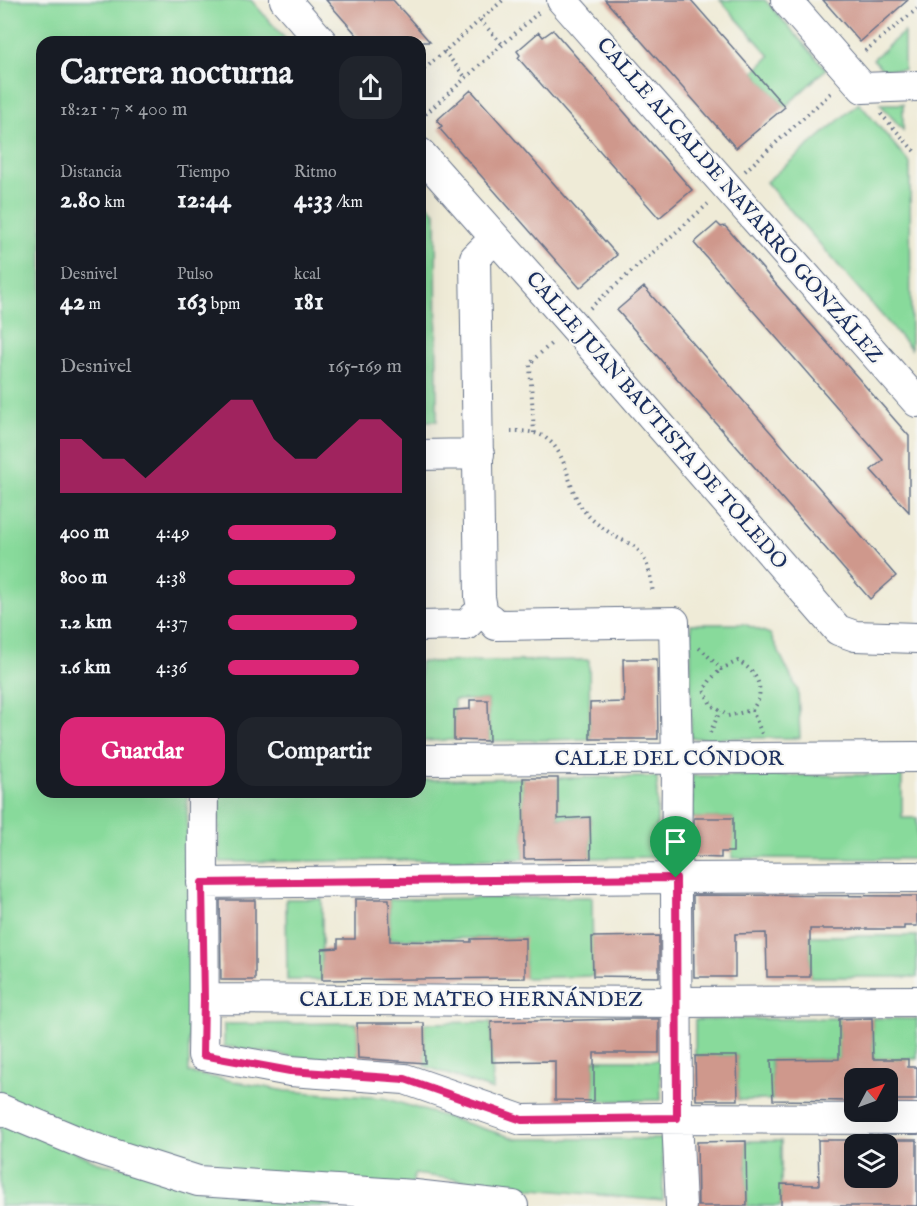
<!DOCTYPE html>
<html lang="es">
<meta charset="utf-8">
<style>
body{margin:0;font-family:"IM FELL English",serif;background:#20242c;color:#f1f3f6;height:100vh;display:flex;flex-direction:column;font-size:22px;white-space:nowrap}
*{box-sizing:border-box;margin:0}
p{font-size:20px;color:#9ea1a6}
.icon{flex:none;width:33px;height:33px;fill:none;stroke:currentColor;stroke-width:2;stroke-linecap:round;stroke-linejoin:round}
.map{position:relative;flex:1;overflow:hidden}
.details{position:absolute;left:36px;top:36px;width:390px;height:762px;display:flex;flex-direction:column;background:#171b24;border-radius:18px;box-shadow:0 6px 24px #0002}
.details>*{flex:none}
.needle{width:39px;rotate:49deg}
.controls{position:absolute;left:844px;top:1068px;display:grid;gap:12px}
.controls a{display:grid;place-items:center;width:54px;height:54px;border-radius:12px;background:#171b24;box-shadow:0 6px 24px #0002;font-size:30px}
.pin{position:absolute;display:grid;place-items:center;width:51px;height:51px;color:#fff;margin:-62px -26px;border-radius:50% 50% 50% 0;rotate:-45deg;box-shadow:0 0 6px #0007}
.pin .icon{rotate:45deg}
.round{display:grid;place-items:center;flex:none;width:63px;height:63px;border-radius:18px;background:#20242c}
.summary{display:flex;align-items:center;justify-content:space-between;height:102px;padding:0 24px}
h1{font-size:33px;font-weight:700;line-height:45px}
.figures{display:grid;grid-template-columns:repeat(3,1fr);gap:9px;height:102px;padding:6px 24px}
.figures div{display:grid;align-content:center}
.figures b{font-size:26px;font-weight:700}
.figures small{font-size:16px;font-weight:400}
.figures p{font-size:16px}
.chart{height:168px;padding:12px 24px}
.chart p{display:flex;justify-content:space-between}
.chart svg{width:100%;height:108px;margin-top:6px;fill:#db2777;opacity:.7}
.primary-button{display:flex;gap:12px;margin-top:auto;padding:12px 24px}
.primary-button a{flex:1;height:69px;border-radius:18px;background:#db2777;color:#fff;font-size:24px;font-weight:700;line-height:69px;text-align:center}
.primary-button a+a{background:#20242c;color:#f1f3f6}
ul{padding:0 24px;list-style:none;font-size:20px}
li{display:grid;grid-template-columns:96px 72px 1fr;align-items:center;height:45px}
li i{height:15px;border-radius:8px;background:#db2777}
.map>svg:first-child{display:block}
.green{fill:#88da9b;stroke:#52847c;stroke-width:1.5}
.building{fill:#cf988c;fill-rule:evenodd}
.lines{fill:none;stroke-linecap:round;stroke-linejoin:round}
.minor-casing{stroke:#657188;stroke-width:32}
.path{stroke:#657188;stroke-width:4;stroke-dasharray:1.5 4.5;stroke-linecap:butt}
.minor{stroke:#fff;stroke-width:30}
.route-casing{stroke:#fff;stroke-width:12}
.route{stroke:#db2777;stroke-width:8}
.labels{text-anchor:middle;dominant-baseline:central;stroke-width:4.5;stroke-linejoin:round;paint-order:stroke}
.street-label{font-size:21px;fill:#1b2f5e;stroke:#f6f6f2}
</style>
<div class="map">
<svg width="917" height="1206" viewBox="0 0 917 1206">
<rect width="100%" height="100%" fill="#f6f6f2"/>
<filter id="ink" filterUnits="userSpaceOnUse"><feTurbulence type="fractalNoise" baseFrequency=".0167" numOctaves="2"/><feDisplacementMap in="SourceGraphic" scale="12" xChannelSelector="R" yChannelSelector="G"/><feConvolveMatrix kernelMatrix="1 2 1 2 8 2 1 2 1" color-interpolation-filters="sRGB"/></filter>
<filter id="wash" filterUnits="userSpaceOnUse"><feTurbulence type="fractalNoise" baseFrequency=".008" numOctaves="4" result="noise"/><feDisplacementMap in="SourceGraphic" scale="24" xChannelSelector="R" yChannelSelector="G"/><feGaussianBlur stdDeviation="1.35" result="paint"/><feColorMatrix in="noise" values="0 0 0 0 0 0 0 0 0 0 0 0 0 0 0 0 0 1.4 0 .05"/><feComposite in="paint" operator="in"/></filter>
<g filter="url(#wash)">
<rect width="100%" height="100%" fill="#efebd7"/>
<path class="green" d="M 0,0 L 251,0 L 288,42 L 42,42 L 42,792 L 187,792 L 189,1073 L 286,1091 L 384,1098 L 517,1139 L 663,1139 L 663,1201 L 513,1187 L 415,1174 L 411,1187 L 203,1169 L 95,1137 L 0,1095 Z
M 720,0 L 765,0 L 826,69 L 785,107 L 754,72 L 770,56 Z
M 904,32 L 904,70 L 882,69 L 873,59 Z
M 859,103 L 910,163 L 911,349 L 766,182 Z
M 880,104 L 903,104 L 903,130 Z
M 420,195 L 436,214 L 437,421 L 420,421 Z
M 691,624 L 744,624 L 770,634 L 798,691 L 800,738 L 691,738 Z
M 589,660 L 590,739 L 489,741 L 488,700 L 454,700 L 454,740 L 420,741 L 420,662 Z
M 902,775 L 902,818 L 917,818 L 917,859 L 732,858 L 733,818 L 692,818 L 692,776 Z
M 657,777 L 657,857 L 591,858 L 590,817 L 558,818 L 558,778 Z
M 523,778 L 524,859 L 220,862 L 218,792 L 420,792 L 420,780 Z
M 592,897 L 593,976 L 525,978 L 524,938 L 390,939 L 389,899 Z
M 286,899 L 322,899 L 322,980 L 287,980 Z
M 810,936 L 917,936 L 917,977 L 810,977 Z
M 839,1018 L 839,1059 L 771,1060 L 773,1100 L 738,1100 L 737,1056 L 695,1056 L 695,1020 Z
M 872,1018 L 917,1019 L 917,1059 L 873,1059 Z
M 491,1022 L 493,1090 L 425,1066 L 424,1023 Z
M 357,1023 L 358,1062 L 294,1057 L 224,1046 L 224,1024 Z
M 594,1060 L 660,1060 L 661,1100 L 594,1101 Z
M 0,1118 L 102,1164 L 404,1206 L 0,1206 Z
M 746,1141 L 781,1141 L 781,1206 L 747,1206 Z"/>
<g id="blocks">
<path class="building" d="M 326,0 L 393,0 L 430,42 L 363,42 Z
M 605,0 L 691,0 L 785,107 L 736,148 Z
M 823,0 L 908,0 L 860,42 Z
M 553,30 L 692,190 L 659,218 L 518,58 L 520,55 L 517,51 L 539,32 L 543,37 Z
M 471,90 L 617,255 L 580,288 L 439,128 L 442,126 L 437,120 Z
M 717,223 L 721,227 L 725,226 L 909,436 L 909,512 L 871,470 L 883,460 L 694,243 Z
M 644,287 L 896,576 L 870,599 L 617,310 Z
M 623,659 L 657,659 L 658,739 L 590,739 L 590,703 L 624,702 Z
M 470,700 L 488,700 L 489,741 L 454,740 L 454,710 L 470,709 Z
M 523,778 L 558,778 L 558,819 L 590,817 L 591,858 L 524,859 Z
M 694,818 L 733,818 L 733,852 L 721,852 L 721,858 L 694,857 Z
M 693,895 L 917,896 L 917,926 L 904,926 L 904,929 L 810,929 L 810,977 L 767,977 L 766,933 L 735,934 L 735,977 L 694,977 Z
M 355,899 L 389,899 L 390,941 L 471,942 L 471,939 L 525,938 L 525,978 L 322,980 L 322,949 L 338,948 L 338,939 L 355,939 Z
M 220,900 L 255,900 L 255,980 L 221,980 Z
M 659,936 L 659,977 L 593,976 L 592,937 Z
M 872,1018 L 873,1059 L 908,1059 L 908,1067 L 917,1067 L 917,1100 L 888,1100 L 888,1078 L 855,1078 L 855,1101 L 773,1100 L 771,1060 L 839,1059 L 839,1019 Z
M 627,1019 L 659,1019 L 659,1053 L 594,1053 L 594,1101 L 555,1100 L 555,1061 L 492,1062 L 491,1022 Z
M 357,1023 L 424,1023 L 425,1063 L 358,1058 Z
M 695,1056 L 737,1056 L 738,1100 L 696,1100 Z
M 818,1140 L 917,1140 L 917,1206 L 781,1206 L 781,1184 L 819,1185 ZM 855,1144 L 888,1144 L 888,1178 L 855,1178 Z
M 746,1141 L 747,1206 L 698,1206 L 697,1142 Z"/>
</g>
</g>
<g filter="url(#ink)">
<use href="#blocks" fill-opacity="0" stroke="#657188" stroke-width="1.5"/>
<g class="lines">
<defs>
<path id="minor" d="M 285,0 L 322,42
M 562,0 L 917,402
M 786,0 L 863,88 L 917,86
M 420,153 L 572,324 L 838,630 L 855,636 L 917,638
M 420,455 L 479,454
M 483,614 L 480,597 L 475,258 L 495,238
M 420,626 L 466,625 L 474,617 L 483,614 L 491,619 L 496,625 L 674,622 L 677,759 L 676,898 L 677,1118 L 681,1206
M 420,760 L 917,757
M 203,792 C 202,880 205,968 203,1055 L 290,1071 L 405,1079 L 522,1120 L 655,1118 L 917,1119
M 202,883 L 676,878 L 917,877
M 204,999 L 677,1002 L 917,1001
M 0,1109 L 91,1147 L 198,1181 L 415,1195 L 513,1206"/>
</defs>
<use href="#minor" class="minor-casing"/>
<path class="path" d="M 480,20 L 503,45
M 444,51 L 466,78
M 865,51 L 917,9
M 420,73 L 503,0
M 881,114 L 917,154
M 421,118 L 539,12
M 745,171 L 833,91
M 590,308 L 708,204
M 511,431 C 522,431 538,431 547,439 C 569,455 567,491 585,512 C 594,523 607,531 618,538 C 623,541 630,543 635,547 C 648,558 651,577 653,594
M 534,433 L 530,365 L 535,358 L 553,342
M 699,648 L 703,651 L 721,669 L 738,661 C 751,668 762,680 759,697 C 758,702 754,706 752,710 L 728,716 L 711,705 L 704,690 L 711,679 L 721,669
M 752,710 L 762,734
M 710,733 L 720,711"/>
<use href="#minor" class="minor"/>
</g>
</g>
<g class="lines" filter="url(#ink)">
<defs>
<path id="route" d="M 676,878 L 677,1118 L 522,1120 L 405,1079 L 290,1071 L 203,1055 L 204,999 L 202,883 Z"/>
</defs>
<use href="#route" class="route-casing"/>
<use href="#route" class="route"/>
</g>
<g class="labels">
<g class="street-label">
<text transform="translate(739 201) rotate(49)">CALLE ALCALDE NAVARRO GONZÁLEZ</text>
<text transform="translate(656 421) rotate(49)">CALLE JUAN BAUTISTA DE TOLEDO</text>
<text x="669" y="759">CALLE DEL CÓNDOR</text>
<text x="471" y="1000">CALLE DE MATEO HERNÁNDEZ</text>
</g>
</g>
</svg>
<div class="controls">
<a><svg class="needle" viewBox="-14 -14 28 28"><path d="M0-13l5 13h-10z" fill="#e53935"/><path d="M0 13l5-13h-10z" fill="#9ea1a6"/></svg></a>
<a><svg class="icon" aria-label="layers" viewBox="0 0 24 24"><path d="M12 4l9 5-9 5-9-5zM3 14l9 5 9-5"/></svg></a>
</div>
<div class="pin" style="left:676px;top:878px;background:#1e9e55"><svg class="icon" aria-label="arrive" viewBox="0 0 24 24"><path d="M6 21V4h12l-3 4 3 4H6"/></svg></div>
<section class="details">
<div class="summary"><div><h1>Carrera nocturna</h1><p>18:21 · 7 × 400 m</p></div><a class="round"><svg class="icon" aria-label="share" viewBox="0 0 24 24"><path d="M12 15V3M7 8l5-5 5 5M5 13v7h14v-7"/></svg></a></div>
<div class="figures">
<div><p>Distancia</p><b>2.80<small> km</small></b></div>
<div><p>Tiempo</p><b>12:44</b></div>
<div><p>Ritmo</p><b>4:33<small> /km</small></b></div>
</div>
<div class="figures">
<div><p>Desnivel</p><b>42<small> m</small></b></div>
<div><p>Pulso</p><b>163<small> bpm</small></b></div>
<div><p>kcal</p><b>181</b></div>
</div>
<div class="chart"><p><span>Desnivel</span>165–169 m</p>
<svg viewBox="0 0 160 44" preserveAspectRatio="none"><path d="M0 44V22L10 22L20 30L30 30L40 38L50 30L60 22L70 14L80 6L90 6L100 22L110 30L120 30L130 22L140 14L150 14L160 22V44z"/></svg>
</div>
<ul>
<li><b>400 m</b>4:49<i style="width:62%"></i></li>
<li><b>800 m</b>4:38<i style="width:73%"></i></li>
<li><b>1.2 km</b>4:37<i style="width:74%"></i></li>
<li><b>1.6 km</b>4:36<i style="width:75%"></i></li>
</ul>
<div class="primary-button"><a>Guardar</a><a>Compartir</a></div>
</section>
</div>
